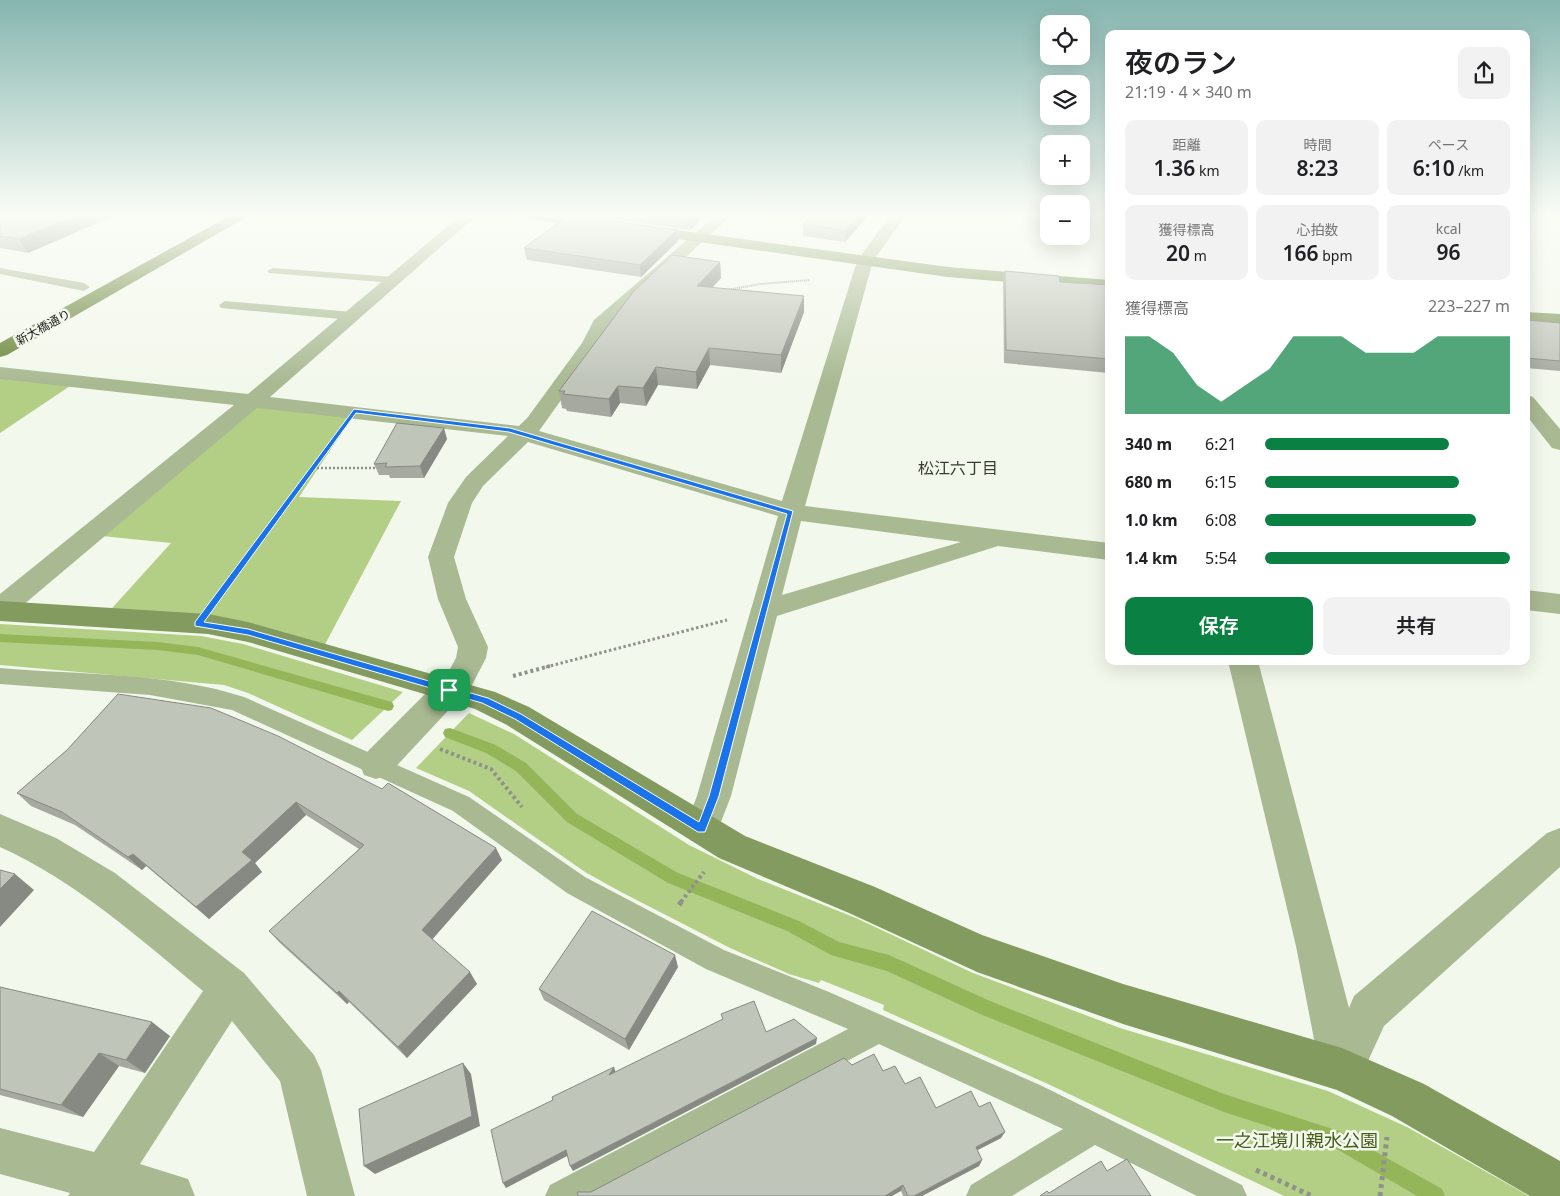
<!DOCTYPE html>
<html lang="ja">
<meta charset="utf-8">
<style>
body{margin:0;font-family:"Noto Sans","Noto Sans JP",sans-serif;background:#f2f2f2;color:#202124;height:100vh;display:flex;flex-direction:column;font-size:19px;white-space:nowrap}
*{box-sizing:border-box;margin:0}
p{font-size:16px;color:#757577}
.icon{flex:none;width:28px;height:28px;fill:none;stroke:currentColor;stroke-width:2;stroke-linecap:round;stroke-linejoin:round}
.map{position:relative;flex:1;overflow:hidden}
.panel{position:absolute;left:1105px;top:30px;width:425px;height:635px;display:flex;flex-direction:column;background:#fff;border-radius:10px;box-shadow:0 5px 20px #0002}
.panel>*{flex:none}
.controls{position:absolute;left:1040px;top:15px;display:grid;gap:10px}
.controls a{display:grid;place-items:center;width:50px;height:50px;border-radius:10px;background:#fff;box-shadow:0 5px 20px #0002;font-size:25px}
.pin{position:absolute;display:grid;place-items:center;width:42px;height:42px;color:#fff;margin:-21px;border-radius:10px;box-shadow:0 2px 8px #0006}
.round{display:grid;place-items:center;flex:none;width:52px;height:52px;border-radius:10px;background:#f2f2f2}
.overview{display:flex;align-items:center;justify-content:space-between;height:85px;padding:0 20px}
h1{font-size:28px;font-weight:600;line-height:38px}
.metrics{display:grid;grid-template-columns:repeat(3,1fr);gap:8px;height:85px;padding:5px 20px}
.metrics div{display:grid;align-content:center;border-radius:10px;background:#f2f2f2;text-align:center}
.metrics b{font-size:21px;font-weight:600}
.metrics small{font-size:14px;font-weight:400}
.metrics p{font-size:14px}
.chart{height:140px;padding:10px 20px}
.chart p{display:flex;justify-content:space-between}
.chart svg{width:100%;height:90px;margin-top:5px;fill:#0b8043;opacity:.7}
.action{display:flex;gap:10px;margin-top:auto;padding:10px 20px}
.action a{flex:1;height:58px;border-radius:10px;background:#0b8043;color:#fff;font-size:20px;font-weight:600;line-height:58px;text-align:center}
.action a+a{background:#f2f2f2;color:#202124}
ul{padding:0 20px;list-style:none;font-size:16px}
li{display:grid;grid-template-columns:80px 60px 1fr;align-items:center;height:38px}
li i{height:12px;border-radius:6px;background:#0b8043}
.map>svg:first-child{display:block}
.green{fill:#b3cf86}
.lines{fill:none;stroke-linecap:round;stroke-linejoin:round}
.stream{fill:#94b659;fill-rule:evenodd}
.path-far4{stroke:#8e928a;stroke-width:2;stroke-dasharray:1 1;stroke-linecap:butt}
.path-far3{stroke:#8e928a;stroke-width:2.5;stroke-dasharray:2 2;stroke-linecap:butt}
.path-far2{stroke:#8e928a;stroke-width:3;stroke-dasharray:2.5 2.5;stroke-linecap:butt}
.path-far1{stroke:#8e928a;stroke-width:4;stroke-dasharray:3 3;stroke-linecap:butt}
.path{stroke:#8e928a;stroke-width:5;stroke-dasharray:4 4;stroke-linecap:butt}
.lane{fill:#a9b992;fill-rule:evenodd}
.street{fill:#a9b992;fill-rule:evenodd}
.secondary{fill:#849b60;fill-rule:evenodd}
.primary{fill:#6a8539;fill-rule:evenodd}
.wall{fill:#a5a9a0}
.shaded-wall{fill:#868a82}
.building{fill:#c0c5ba;stroke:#868a82}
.route{fill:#1a73e8;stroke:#fff;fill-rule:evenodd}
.labels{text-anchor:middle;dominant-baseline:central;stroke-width:5;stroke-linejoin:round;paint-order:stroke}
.far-street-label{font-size:12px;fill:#1d1f1b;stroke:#f3f8ec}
.neighbourhood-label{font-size:16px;fill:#373b31;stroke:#f3f8ec}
.near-park-label{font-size:18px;fill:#465c1a;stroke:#f3f8ec}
</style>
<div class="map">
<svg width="1560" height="1196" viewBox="0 0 1560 1196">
<rect width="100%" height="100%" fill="#f3f8ec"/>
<path class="green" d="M 0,376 L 73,384 L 0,433 Z
M 254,403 L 353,416 L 299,497 L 401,501 L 321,652 L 180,621 L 104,617 L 171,543 L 92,535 Z
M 0,624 L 201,636 L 243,644 L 403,692 L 352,740 L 248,693 L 224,685 L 0,665 Z
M 469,713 L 514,734 L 689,845 L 758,879 L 856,918 L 973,973 L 1120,1028 L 1328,1091 L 1407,1127 L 1529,1196 L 1284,1196 L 1048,1084 L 883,1010 L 884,1005 L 821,980 L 819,983 L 789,974 L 730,948 L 621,892 L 585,872 L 469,791 L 416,768 Z"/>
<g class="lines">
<path class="stream" d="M 0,634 L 157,642 L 198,647 L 388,701 L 392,702 L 394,706 L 392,710 L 388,711 L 198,655 L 157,650 L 0,642 Z
M 450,728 L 496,745 L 526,763 L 577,814 L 678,873 L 799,921 L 839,942 L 889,955 L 990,1001 L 1224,1094 L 1339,1131 L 1442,1189 L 1445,1196 L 1417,1196 L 1335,1148 L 1224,1112 L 980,1014 L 887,971 L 831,955 L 787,931 L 668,883 L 567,822 L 516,771 L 486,753 L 445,737 L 443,733 L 445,729 Z"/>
<path class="path-far4" d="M 727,290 L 760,284 L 810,280"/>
<path class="path-far3" d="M 313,468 L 379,468
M 302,481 L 335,437"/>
<path class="path-far2" d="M 219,595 L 303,480
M 546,667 L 727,620"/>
<path class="path-far1" d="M 513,676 L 550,666
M 440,749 L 491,769 L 522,807
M 681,902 L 704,872"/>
<path class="path" d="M 679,905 L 682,901
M 1256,1170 L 1312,1196
M 1380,1196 L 1387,1137"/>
<path class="lane" d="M 0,268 L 84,283 L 90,287 L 84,291 L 0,274 Z
M 273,268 L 394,277 L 400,280 L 394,283 L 269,273 L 267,271 Z
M 225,301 L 352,312 L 358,316 L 352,320 L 221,308 L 219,305 Z
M 0,668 C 81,675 167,672 244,697 L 469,797 L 585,877 L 724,950 L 829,992 L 1040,1085 L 1242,1185 L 1247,1196 L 1197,1196 L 1095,1145 L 1012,1196 L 966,1196 L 971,1185 L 1063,1129 L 879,1044 L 594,1196 L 545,1196 L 550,1185 L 848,1029 L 706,969 L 567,893 L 453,811 L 232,710 L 150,695 L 0,684 Z"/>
<path class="street" d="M 461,215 L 477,215 L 270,397 L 519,426 L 528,417 L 582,343 L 594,320 L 716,215 L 732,215 L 609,327 L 601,344 L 539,431 L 782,501 L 857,261 L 891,215 L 906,215 L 873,261 L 805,506 L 1109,543 L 1109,560 L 998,546 L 777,616 L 731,796 L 714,840 L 702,845 L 690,840 L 684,829 L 697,796 L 778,516 L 528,442 L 483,486 L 472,503 L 454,557 L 466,599 L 488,647 L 486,658 L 472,685 L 388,775 L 376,779 L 364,775 L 360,765 L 364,755 L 450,669 L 456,658 L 458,647 L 438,599 L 428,557 L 448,503 L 466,477 L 508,436 L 257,408 L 10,616 L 0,619 L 0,594 L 234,405 L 0,379 L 0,367 L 248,394 ZM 801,521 L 961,542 L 782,595 Z
M 1526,395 L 1533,397 L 1560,429 L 1560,450 L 1552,448 L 1526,415 Z
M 1526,590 L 1560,594 L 1560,614 L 1526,610 Z
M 1228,661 L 1258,661 L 1349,1008 L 1354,996 L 1547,833 L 1560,828 L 1560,867 L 1384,1026 L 1357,1085 L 1342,1092 L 1327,1085 L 1320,1070 L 1296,946 Z
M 0,814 L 56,838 L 115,873 L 244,973 L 314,1055 L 321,1070 L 355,1196 L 307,1196 L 280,1081 L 232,1021 L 140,1164 L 188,1179 L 195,1196 L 68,1196 L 70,1193 L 0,1174 L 0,1128 L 94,1152 L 203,991 C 139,938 77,882 0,847 Z"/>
<path class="secondary" d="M 525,215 C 540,215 599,212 608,224 L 600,229 L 532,219 Z
M 640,225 L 948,267 L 1109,280 L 1109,290 L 948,277 L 635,233 L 632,230 Z
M 1526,312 L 1560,314 L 1560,326 L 1526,323 Z
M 0,601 L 208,614 L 248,622 L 495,692 L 529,707 L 745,836 L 875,887 L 982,935 L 1123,984 L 1342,1048 L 1424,1084 L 1560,1161 L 1560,1196 L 1530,1196 L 1392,1116 L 1337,1090 L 1123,1024 L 977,972 L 849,913 L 719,858 L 507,725 L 475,709 L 248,642 L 208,634 L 0,621 Z"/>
<path class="primary" d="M 231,215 L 250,215 L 7,355 L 0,357 L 0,343 Z"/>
</g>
<path class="wall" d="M 0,215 L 116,215 L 28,253 L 0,248 Z
M 585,215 L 705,215 L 690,230 Z
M 869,215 L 845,242 L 803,236 L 803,224 Z
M 677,230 L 678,241 L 641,277 L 527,260 L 524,248 Z
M 720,262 L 721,278 L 712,287 L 804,312 L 781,373 L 710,365 L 697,389 L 658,385 L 646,406 L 620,403 L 611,417 L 567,411 L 566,409 L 562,408 L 559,391 Z
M 1005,271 L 1060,282 L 1109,285 L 1109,373 L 1004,363 L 1003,283 Z
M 1526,320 L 1560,323 L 1560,371 L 1526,368 Z
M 447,439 L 424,478 L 390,478 L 389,475 L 379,475 L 374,464 Z
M 118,694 L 502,860 L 432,939 L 477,984 L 407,1058 L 349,1002 L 347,1004 L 280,943 L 269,931 L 359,849 L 306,815 L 255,863 L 262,872 L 209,919 L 146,866 L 142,870 L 75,825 L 31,806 L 17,793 L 67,750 Z
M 678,967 L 629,1050 L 544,1000 L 539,989 Z
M 0,987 L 170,1036 L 145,1073 L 119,1066 L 83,1117 L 0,1095 Z
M 852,1065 L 883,1071 L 905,1084 L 936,1108 L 979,1107 L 1001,1138 L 977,1150 L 982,1160 L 979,1166 L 922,1196 L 903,1196 L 901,1191 L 591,1192 Z"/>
<path class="shaded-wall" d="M 77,215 L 116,215 L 28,253 L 19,239 Z
M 694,215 L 705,215 L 690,230 L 689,220 Z
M 860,215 L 869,215 L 845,242 L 846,231 Z
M 677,230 L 678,241 L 641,277 L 640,265 Z
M 720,262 L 721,278 L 699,302 L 697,286 Z
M 804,296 L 804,312 L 781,373 L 781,355 Z
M 709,348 L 710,365 L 697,389 L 696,372 Z
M 656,367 L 658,385 L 646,406 L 643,388 Z
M 618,386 L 620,403 L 611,417 L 609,399 Z
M 444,428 L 447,439 L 424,478 L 420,466 Z
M 296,802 L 306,815 L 255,863 L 262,872 L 209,919 L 196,907 L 242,852 Z
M 496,848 L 502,860 L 430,942 L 422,930 Z
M 133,854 L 146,866 L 142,870 L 128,857 Z
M 15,874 L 34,890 L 0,927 L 0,889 Z
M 675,955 L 678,967 L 629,1050 L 625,1039 Z
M 470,972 L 477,984 L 407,1058 L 398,1047 Z
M 339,991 L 349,1002 L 347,1004 L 337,993 Z
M 152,1022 L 170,1036 L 145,1073 L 126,1060 Z
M 817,1038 L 816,1044 L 573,1171 L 570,1166 Z
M 99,1053 L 119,1066 L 83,1117 L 61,1105 Z
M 463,1063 L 471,1074 L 480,1126 L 375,1174 L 364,1166 Z
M 614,1067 L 616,1073 L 609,1075 Z
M 1005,1132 L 1001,1138 L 972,1153 L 976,1147 Z
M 566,1150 L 569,1155 L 506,1188 L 503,1183 Z
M 982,1160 L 979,1166 L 922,1196 L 914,1196 Z
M 903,1185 L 901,1191 L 892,1196 L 885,1196 Z"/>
<path class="building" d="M 0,215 L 77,215 L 19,239 L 0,236 Z
M 569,215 L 570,215 L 677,230 L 640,265 L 524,248 Z
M 658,215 L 694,215 L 689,220 Z
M 813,215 L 860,215 L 846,231 L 803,224 Z
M 672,255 L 720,262 L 697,286 L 804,296 L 781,355 L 709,348 L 696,372 L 656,367 L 643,388 L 618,386 L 609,399 L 563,394 L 565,391 L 559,391 L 633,292 Z
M 1005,271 L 1059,276 L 1060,282 L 1109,285 L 1109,325 L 1107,325 L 1109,333 L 1109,359 L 1006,350 Z
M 1526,320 L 1560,323 L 1560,361 L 1526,358 Z
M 397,423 L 444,428 L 420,466 L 385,467 L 387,463 L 374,464 Z
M 118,694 L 211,708 L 278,736 L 382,789 L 388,783 L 496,848 L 422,930 L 470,972 L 398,1047 L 339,991 L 337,993 L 269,931 L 364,845 L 296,802 L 242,852 L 252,860 L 196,907 L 133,854 L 128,857 L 62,812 L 17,793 L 67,750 Z
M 0,870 L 15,874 L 0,889 Z
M 592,911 L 675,955 L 625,1039 L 539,989 Z
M 0,987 L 152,1022 L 126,1060 L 99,1053 L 61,1105 L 0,1089 Z
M 754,1001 L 766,1032 L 794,1019 L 817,1038 L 570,1166 L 566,1150 L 503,1183 L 491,1130 L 553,1100 L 552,1097 L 614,1067 L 609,1075 L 723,1019 L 721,1014 Z
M 874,1054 L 883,1071 L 895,1066 L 905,1084 L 920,1077 L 936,1108 L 971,1091 L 979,1107 L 990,1102 L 1005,1132 L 976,1147 L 982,1160 L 914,1196 L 908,1196 L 903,1185 L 885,1196 L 578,1196 L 577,1192 L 591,1192 L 844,1058 L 852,1065 Z
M 463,1063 L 472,1116 L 364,1166 L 359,1109 Z
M 1127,1159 L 1151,1196 L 1040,1196 L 1047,1191 L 1049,1193 L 1101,1161 L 1107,1171 Z"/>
<linearGradient id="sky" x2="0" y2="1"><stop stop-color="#86b5af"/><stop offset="0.56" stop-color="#fafcf6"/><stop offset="1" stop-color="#fafcf6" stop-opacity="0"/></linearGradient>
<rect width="1560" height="383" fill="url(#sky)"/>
<path class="route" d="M 354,409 L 510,428 L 793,511 L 719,796 L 705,832 L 698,832 L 515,719 L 482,703 L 248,635 L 195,626 L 195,622 ZM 356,413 L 509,432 L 787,514 L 709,796 L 699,822 L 521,714 L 488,698 L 248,629 L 204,622 Z"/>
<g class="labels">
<g class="far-street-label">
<text transform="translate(43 327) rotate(-29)">新大橋通り</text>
</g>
<g class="neighbourhood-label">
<text x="958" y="468">松江六丁目</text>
</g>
<g class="near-park-label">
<text x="1297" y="1140">一之江境川親水公園</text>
</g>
</g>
</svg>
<div class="controls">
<a><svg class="icon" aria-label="locate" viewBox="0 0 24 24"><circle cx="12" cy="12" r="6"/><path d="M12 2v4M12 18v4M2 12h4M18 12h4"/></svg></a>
<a><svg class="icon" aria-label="layers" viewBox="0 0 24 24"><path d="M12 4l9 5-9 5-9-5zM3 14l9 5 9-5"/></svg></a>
<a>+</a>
<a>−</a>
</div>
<div class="pin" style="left:449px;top:690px;background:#1e9e55"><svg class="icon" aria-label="arrive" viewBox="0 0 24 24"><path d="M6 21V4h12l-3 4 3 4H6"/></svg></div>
<section class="panel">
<div class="overview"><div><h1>夜のラン</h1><p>21:19 · 4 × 340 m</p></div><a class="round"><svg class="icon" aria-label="share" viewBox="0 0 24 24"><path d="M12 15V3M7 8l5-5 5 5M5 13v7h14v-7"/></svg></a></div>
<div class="metrics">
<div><p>距離</p><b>1.36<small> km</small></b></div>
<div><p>時間</p><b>8:23</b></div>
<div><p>ペース</p><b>6:10<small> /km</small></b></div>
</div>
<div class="metrics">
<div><p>獲得標高</p><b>20<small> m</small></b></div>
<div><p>心拍数</p><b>166<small> bpm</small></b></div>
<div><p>kcal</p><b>96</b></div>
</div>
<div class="chart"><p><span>獲得標高</span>223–227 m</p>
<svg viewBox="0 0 160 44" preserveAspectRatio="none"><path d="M0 44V6L10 6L20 14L30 30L40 38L50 30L60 22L70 6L80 6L90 6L100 14L110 14L120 14L130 6L140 6L150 6L160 6V44z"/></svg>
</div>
<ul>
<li><b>340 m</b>6:21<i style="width:75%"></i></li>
<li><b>680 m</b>6:15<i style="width:79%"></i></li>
<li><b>1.0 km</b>6:08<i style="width:86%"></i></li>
<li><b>1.4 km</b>5:54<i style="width:100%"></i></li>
</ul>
<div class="action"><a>保存</a><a>共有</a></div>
</section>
</div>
